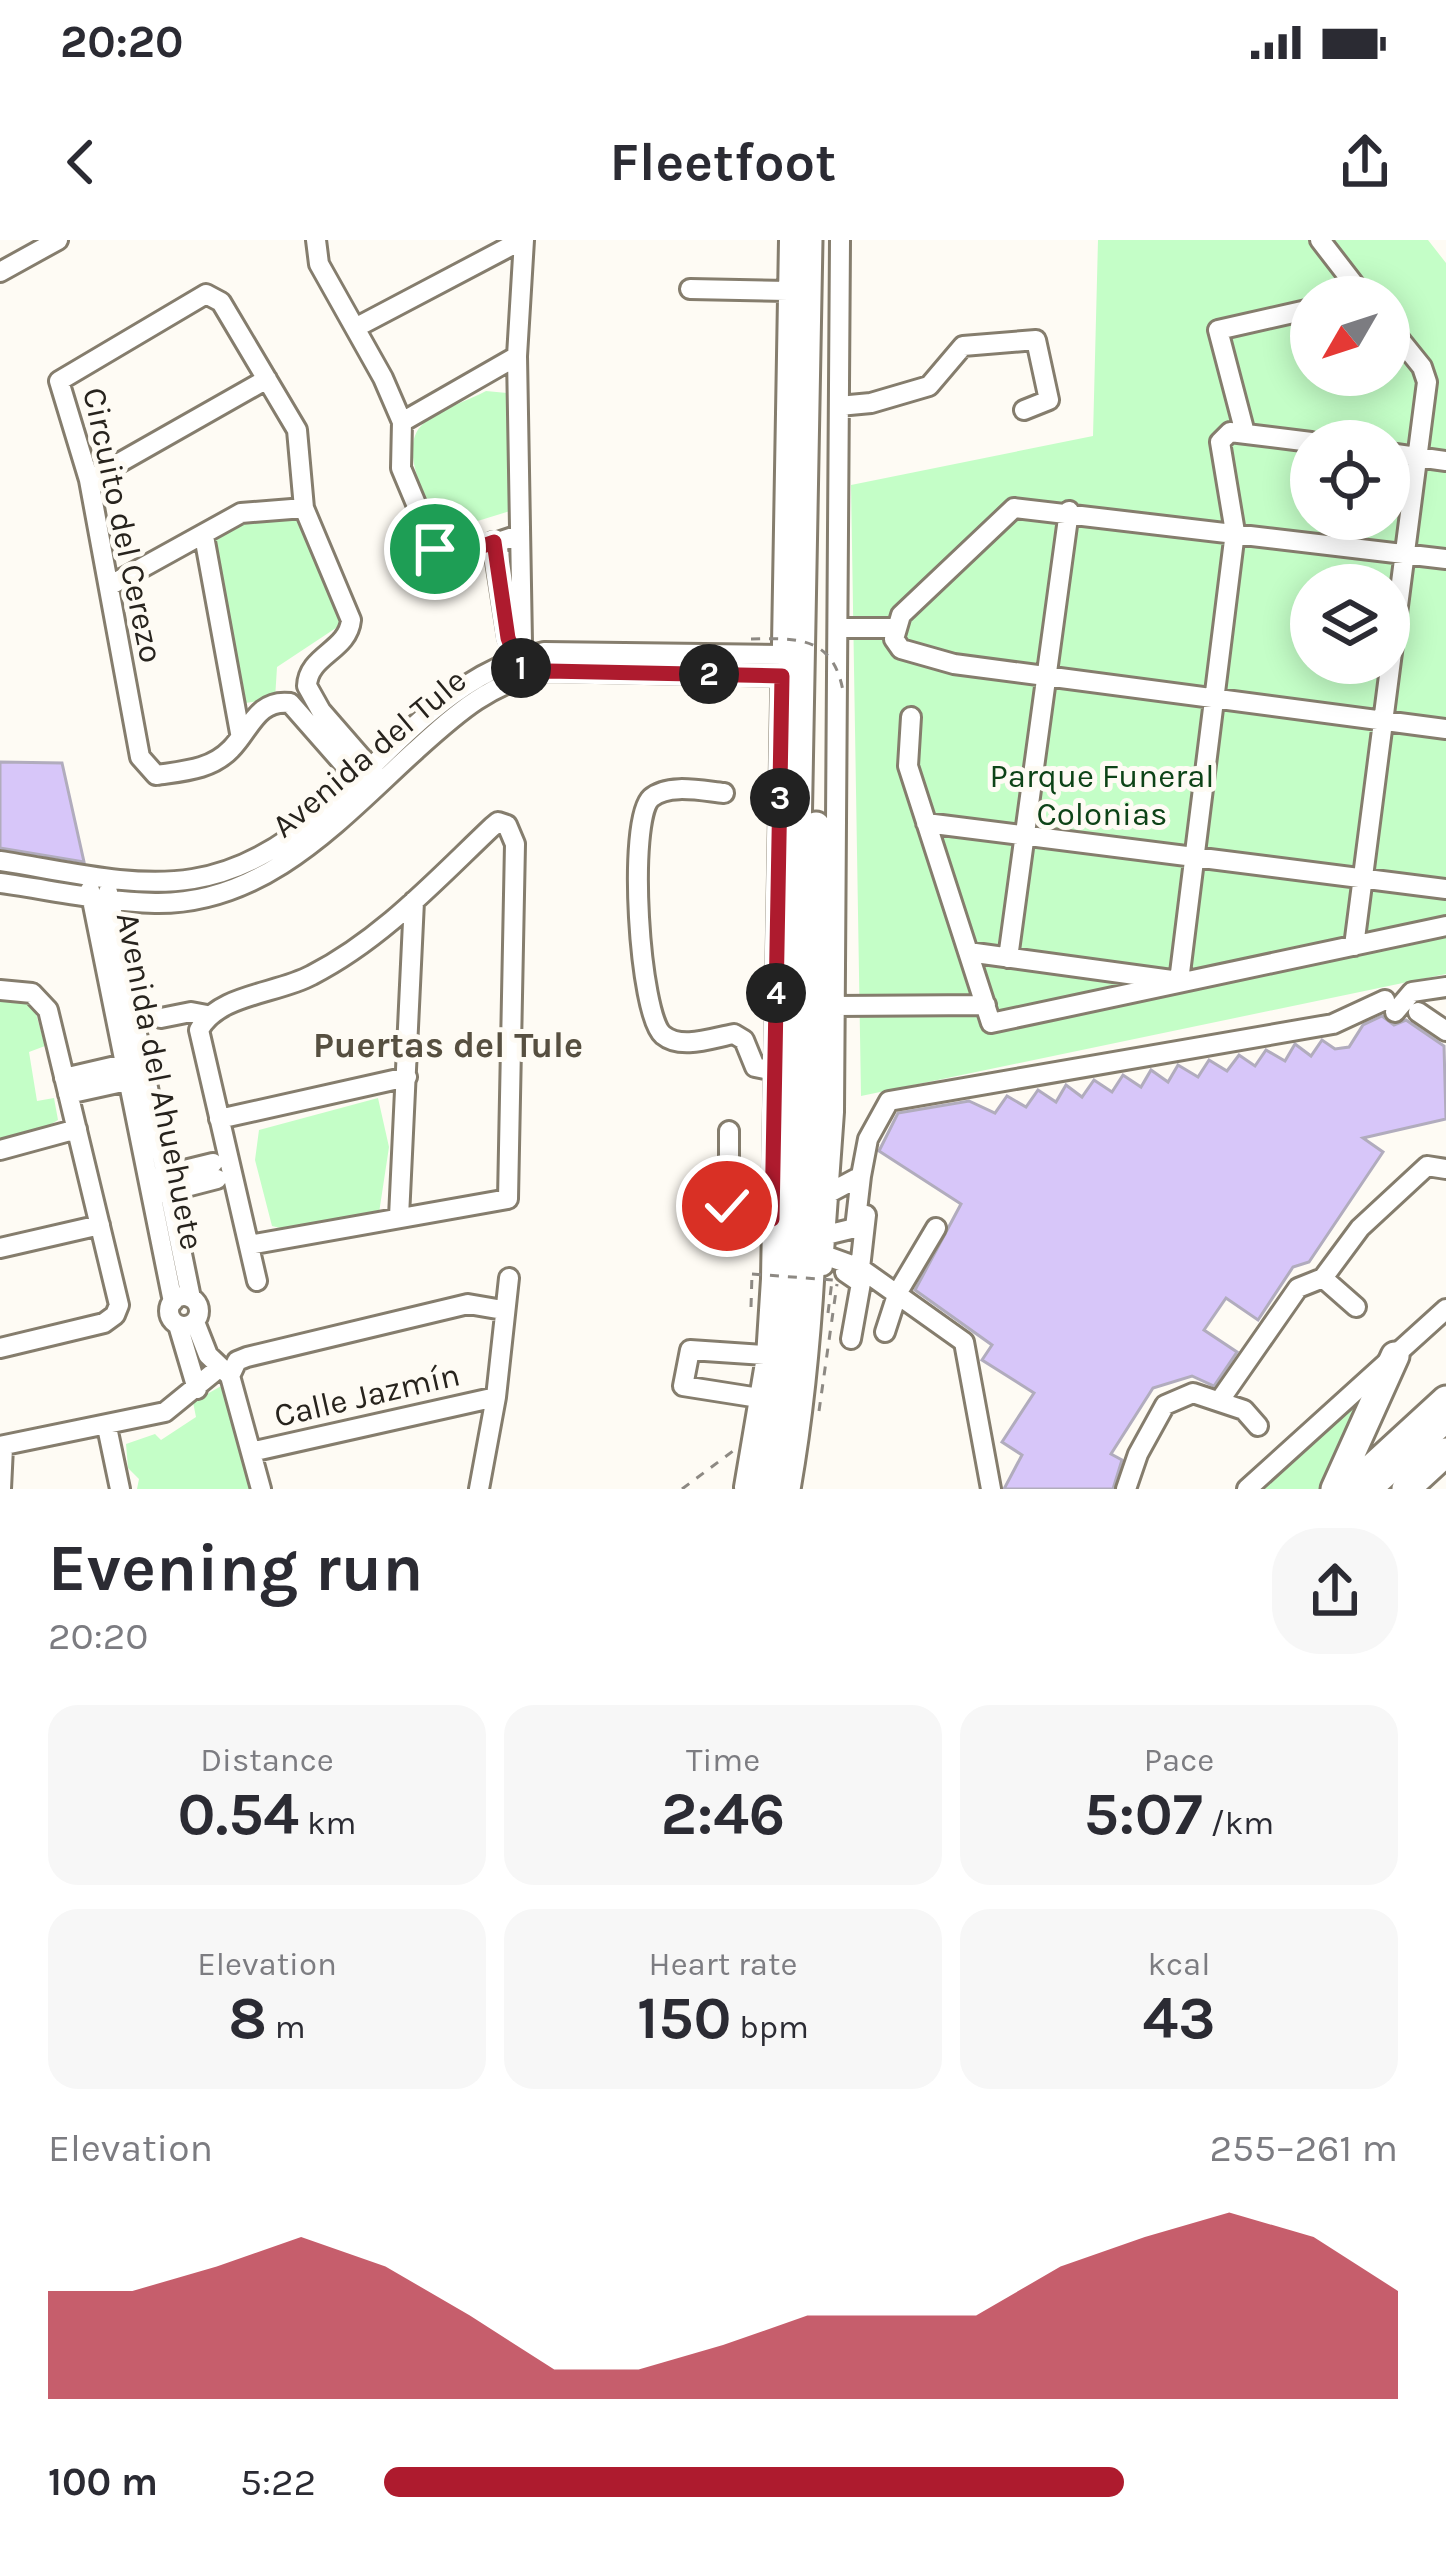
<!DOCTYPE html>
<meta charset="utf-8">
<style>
body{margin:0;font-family:Karla,sans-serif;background:#f7f7f7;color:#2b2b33;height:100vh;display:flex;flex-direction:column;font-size:45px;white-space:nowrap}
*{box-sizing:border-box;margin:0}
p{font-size:39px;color:#7c7c81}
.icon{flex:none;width:66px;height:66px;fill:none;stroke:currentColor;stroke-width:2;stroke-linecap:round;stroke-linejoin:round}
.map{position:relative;height:1249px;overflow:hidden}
.side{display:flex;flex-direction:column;background:#fff;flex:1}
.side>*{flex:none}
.needle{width:78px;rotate:231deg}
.buttons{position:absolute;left:1290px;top:36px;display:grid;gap:24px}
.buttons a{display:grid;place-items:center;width:120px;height:120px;border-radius:50%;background:#fff;box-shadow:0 6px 30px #0003;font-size:60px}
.pin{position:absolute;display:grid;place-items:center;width:102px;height:102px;color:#fff;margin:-51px;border:6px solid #fff;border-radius:50%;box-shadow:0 3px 12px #0007}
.km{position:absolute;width:60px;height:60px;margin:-30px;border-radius:50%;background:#222;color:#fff;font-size:33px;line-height:60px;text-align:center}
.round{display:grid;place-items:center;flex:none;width:126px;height:126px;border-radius:48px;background:#f7f7f7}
.overview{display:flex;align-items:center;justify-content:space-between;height:204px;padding:0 48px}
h1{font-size:66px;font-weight:700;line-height:90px}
.metrics{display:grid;grid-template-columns:repeat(3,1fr);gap:18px;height:204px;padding:12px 48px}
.metrics div{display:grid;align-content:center;border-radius:30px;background:#f7f7f7;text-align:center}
.metrics b{font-size:60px;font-weight:700}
.metrics small{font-size:33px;font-weight:400}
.metrics p{font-size:33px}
.chart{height:336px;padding:24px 48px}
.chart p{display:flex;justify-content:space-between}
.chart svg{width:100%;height:216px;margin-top:12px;fill:#ae1b2e;opacity:.7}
ul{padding:0 48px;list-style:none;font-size:39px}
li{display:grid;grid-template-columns:192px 144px 1fr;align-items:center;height:90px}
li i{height:30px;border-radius:15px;background:#ae1b2e}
.status{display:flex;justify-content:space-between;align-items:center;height:84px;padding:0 60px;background:#fff;direction:ltr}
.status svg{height:33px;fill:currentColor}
header{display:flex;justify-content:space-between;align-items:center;height:156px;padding:0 48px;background:#fff;font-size:54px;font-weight:700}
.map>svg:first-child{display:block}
.green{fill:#c4fec7;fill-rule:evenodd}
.building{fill:#d7c6f9;stroke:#b1acbd;stroke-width:3}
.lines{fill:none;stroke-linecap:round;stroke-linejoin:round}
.minor-casing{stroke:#857d6d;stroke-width:24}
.highway-casing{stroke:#857d6d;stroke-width:33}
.path{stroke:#8d8983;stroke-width:3;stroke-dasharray:9 9;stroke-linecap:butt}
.minor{stroke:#fff;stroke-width:18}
.highway{stroke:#fff;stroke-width:27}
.path-bridge{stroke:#8d8983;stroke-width:3;stroke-dasharray:9 9;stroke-linecap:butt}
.route-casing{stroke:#fff;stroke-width:24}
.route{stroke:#ae1b2e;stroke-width:15}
.labels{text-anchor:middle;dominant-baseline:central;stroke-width:10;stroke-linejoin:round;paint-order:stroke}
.street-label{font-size:33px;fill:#27231d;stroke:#fefbf4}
.park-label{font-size:33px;fill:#0d4317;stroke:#fefbf4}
.neighbourhood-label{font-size:36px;font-weight:bold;fill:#564f40;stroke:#fefbf4}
</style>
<div class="status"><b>20:20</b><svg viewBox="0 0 49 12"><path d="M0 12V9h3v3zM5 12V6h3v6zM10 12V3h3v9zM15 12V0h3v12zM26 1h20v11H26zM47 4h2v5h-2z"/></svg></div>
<header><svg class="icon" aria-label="back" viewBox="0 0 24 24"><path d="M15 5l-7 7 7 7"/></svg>Fleetfoot<svg class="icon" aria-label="share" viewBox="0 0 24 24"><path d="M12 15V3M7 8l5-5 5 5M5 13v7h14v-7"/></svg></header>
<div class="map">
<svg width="1446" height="1249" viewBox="0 0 1446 1249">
<rect width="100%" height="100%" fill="#fefbf4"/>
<path class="green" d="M 1098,0 L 1428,0 L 1446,23 L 1446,734 L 861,856 L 851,245 L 1093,196 ZM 1311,57 L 1389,57 L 1389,135 L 1311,135 ZM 1311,201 L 1389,201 L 1389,279 L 1311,279 ZM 1311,345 L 1389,345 L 1389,423 L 1311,423 Z
M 486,151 L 507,153 L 510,271 L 442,292 C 429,266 395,207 424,183 C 441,169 467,161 486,151 Z
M 302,272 L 345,382 L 277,427 L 275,459 L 238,464 L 208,299 L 240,280 Z
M 0,757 L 32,759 L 45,806 L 29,812 L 37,861 L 54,858 L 58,880 L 20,903 L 0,904 Z
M 378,858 L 389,907 L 379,973 L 296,992 L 272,986 L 255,920 L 259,890 Z
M 223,1145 L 252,1249 L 137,1249 L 139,1239 L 128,1228 L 126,1204 L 155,1194 L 161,1200 L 196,1177 L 193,1162 Z
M 1372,1148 L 1323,1249 L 1256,1249 Z"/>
<path class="building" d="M 0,522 L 62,523 L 84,622 L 0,608 Z
M 1382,776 L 1394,785 L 1406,780 L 1444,806 L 1446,879 L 1363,898 L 1383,912 L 1309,1022 L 1293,1027 L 1258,1080 L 1226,1058 L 1204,1090 L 1237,1112 L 1214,1146 L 1192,1136 L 1153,1148 L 1111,1214 L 1122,1220 L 1113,1249 L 1004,1249 L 1022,1215 L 1002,1202 L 1034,1153 L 982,1120 L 992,1105 L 915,1050 L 961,964 L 879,911 L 898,873 L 969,861 L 995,873 L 1007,856 L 1026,867 L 1038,850 L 1056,862 L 1066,845 L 1082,857 L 1094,840 L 1112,852 L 1123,835 L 1141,847 L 1151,830 L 1168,842 L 1178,825 L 1198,837 L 1209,820 L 1227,831 L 1239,815 L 1255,826 L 1266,810 L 1285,821 L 1295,804 L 1311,816 L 1322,800 L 1335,809 L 1349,807 L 1363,785 Z"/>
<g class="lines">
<defs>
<path id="minor" d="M 316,0 L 319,24 L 383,138 L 402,182 L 401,228 L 435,309 L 450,318 L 519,295
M 1320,0 L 1364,57
M 0,32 L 58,0
M 690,49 L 788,51
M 355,88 L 522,0
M 839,166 L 871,163 L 929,146 L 963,106 L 1036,100 L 1049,160 L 1024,170
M 402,182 L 517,116
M 1245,193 L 1218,90 L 1311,69
M 1389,213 L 1446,221
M 89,240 L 267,139
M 204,296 L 240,493
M 493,302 L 508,398 L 519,420
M 1446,319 L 1014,268 L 901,375 L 894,399 L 901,409 L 954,424 L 1446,489
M 109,346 L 241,273 L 304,268
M 838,388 L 895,388
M 516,410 L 522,402 L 517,116 L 524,0
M 911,477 L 908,526 L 991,783 L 1446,686
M 369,553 L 290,463 C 257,459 250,490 231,509 C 211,530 183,531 156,535 L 140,517 L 89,240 L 59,141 L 206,54 L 221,62 L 297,190 L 304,268 L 351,380 C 348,411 308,415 307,446 L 321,471 L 382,541
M 724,553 C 703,551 668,543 651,558 C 627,580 639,775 663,795 C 681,810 712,798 734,794 L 744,800 L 755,827 L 775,831
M 926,583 L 1446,649
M 0,621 C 61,630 131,649 193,639 C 341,615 401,442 544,412 L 782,415
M 0,643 C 51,650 104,662 155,663 C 266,665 341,578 416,510 C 458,472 491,442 548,431 L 782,436
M 90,650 L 173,1062
M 108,652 L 191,1058
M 1354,706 L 1427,142 L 1422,127 L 1389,86
M 968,712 L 1179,741 L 1235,292 L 1220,202 L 1230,192 L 1311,202
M 1008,718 L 1069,271
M 0,750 L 32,753 L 48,770 L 119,1065 L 115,1075 L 104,1083 L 0,1108
M 835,766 L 986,765
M 1395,772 L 1412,752 L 1446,747
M 1418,772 L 1446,791
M 161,778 L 191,772 L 207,775
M 64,838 L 133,822
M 68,854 L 136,839
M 219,879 L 407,837
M 729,891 L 729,972 L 772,979
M 0,910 L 77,889
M 160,936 L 213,923
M 831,952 L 861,936 L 868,899 L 889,861 L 1333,784 L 1385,760
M 163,953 L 217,939
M 399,977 L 414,661
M 826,995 L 855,988 L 861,936
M 249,1005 L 508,959 L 515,604 L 507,585
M 0,1008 L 100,985
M 824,1015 L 860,1028 L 964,1102 L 991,1249
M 823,1026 L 834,872 L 840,0
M 860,1028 L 866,975
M 845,1032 L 861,1043 L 851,1099
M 1323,1038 L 1356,1067
M 257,1041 L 199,790 C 218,754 277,754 312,735 C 382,699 435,641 492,587 L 498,582 L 507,585
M169 1071a15 15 0 1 1 30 0a15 15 0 1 1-30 0Z
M 195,1082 L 208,1115 L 230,1136 L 261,1249
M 178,1085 L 197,1149
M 885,1092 L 898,1052 L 936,988
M 230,1136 L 237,1121 L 247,1117 L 468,1064 L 503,1070
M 759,1158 L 683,1146 L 690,1110 L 778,1116
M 1220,1160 L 1298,1048 L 1323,1038 L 1360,988 L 1427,926 L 1446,929
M 107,1187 L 120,1249
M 0,1206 L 165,1172 L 219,1128
M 251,1212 L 496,1157
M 744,1247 L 766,1117 L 771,1039 L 789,0
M 1,1249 L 3,1207
M 479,1249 L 496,1157 L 509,1038
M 1126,1249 L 1138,1214 L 1165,1165 L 1193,1153 L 1244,1170 L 1258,1186
M 1247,1249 L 1446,1069
M 1374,1249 L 1446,1184"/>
<path id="highway" d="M 760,1249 L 782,1115 L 790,979 L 808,0
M 786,1249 C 824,1032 814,806 816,586
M 1335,1249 L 1395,1116
M 1349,1249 L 1446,1160
M 1406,1249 L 1446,1212"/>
</defs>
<use href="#minor" class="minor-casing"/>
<use href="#highway" class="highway-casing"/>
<path class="path" d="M 751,1067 L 752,1034
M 828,1073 L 832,1041
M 819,1171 L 837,1044
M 682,1249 L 733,1211"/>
<use href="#minor" class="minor"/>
<use href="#highway" class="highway"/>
<path class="path-bridge" d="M 751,399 C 797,398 833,396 843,451
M 752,1034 L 833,1040"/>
</g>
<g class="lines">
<defs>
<path id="route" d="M 435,309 L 449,318 L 494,302 L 508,398 L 523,436 L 548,431 L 782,436 L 772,979 L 733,976 L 727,966"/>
</defs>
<use href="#route" class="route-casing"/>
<use href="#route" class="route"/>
</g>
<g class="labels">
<g class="street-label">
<text transform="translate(123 285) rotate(78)">Circuito del Cerezo</text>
<text transform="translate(369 513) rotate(-40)">Avenida del Tule</text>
<text transform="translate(160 841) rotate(79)">Avenida del Ahuehuete</text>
<text transform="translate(367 1155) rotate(-13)">Calle Jazmín</text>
</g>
<g class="park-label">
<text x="1102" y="536">Parque Funeral<tspan x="1102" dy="38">Colonias</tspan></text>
</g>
<g class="neighbourhood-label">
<text x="448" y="805">Puertas del Tule</text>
</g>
</g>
</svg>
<div class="buttons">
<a><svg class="needle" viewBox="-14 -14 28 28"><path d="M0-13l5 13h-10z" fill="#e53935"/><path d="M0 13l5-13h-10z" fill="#7c7c81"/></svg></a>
<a><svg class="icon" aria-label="locate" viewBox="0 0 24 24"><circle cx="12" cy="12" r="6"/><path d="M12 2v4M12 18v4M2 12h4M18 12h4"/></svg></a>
<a><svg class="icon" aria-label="layers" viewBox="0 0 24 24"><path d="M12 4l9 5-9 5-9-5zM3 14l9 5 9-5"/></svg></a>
</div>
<div class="pin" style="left:435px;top:309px;background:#1e9e55"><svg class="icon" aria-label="arrive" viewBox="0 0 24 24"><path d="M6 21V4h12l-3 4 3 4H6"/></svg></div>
<div class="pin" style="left:727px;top:966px;background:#d93025"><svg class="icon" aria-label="check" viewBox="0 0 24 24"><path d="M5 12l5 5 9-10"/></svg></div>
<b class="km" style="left:521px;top:428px">1</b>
<b class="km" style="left:709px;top:434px">2</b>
<b class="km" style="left:780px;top:558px">3</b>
<b class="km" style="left:776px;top:753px">4</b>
</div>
<section class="side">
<div class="overview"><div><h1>Evening run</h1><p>20:20</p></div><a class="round"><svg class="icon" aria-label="share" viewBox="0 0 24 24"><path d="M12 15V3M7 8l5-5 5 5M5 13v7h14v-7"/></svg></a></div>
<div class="metrics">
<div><p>Distance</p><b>0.54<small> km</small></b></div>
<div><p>Time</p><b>2:46</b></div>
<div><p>Pace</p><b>5:07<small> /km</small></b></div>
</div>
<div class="metrics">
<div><p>Elevation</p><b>8<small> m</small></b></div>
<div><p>Heart rate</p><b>150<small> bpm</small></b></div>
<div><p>kcal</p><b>43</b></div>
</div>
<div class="chart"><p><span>Elevation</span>255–261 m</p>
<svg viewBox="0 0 160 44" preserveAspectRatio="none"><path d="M0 44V22L10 22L20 17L30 11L40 17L50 27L60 38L70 38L80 33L90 27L100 27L110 27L120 17L130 11L140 6L150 11L160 22V44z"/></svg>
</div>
<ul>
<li><b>100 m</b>5:22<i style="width:73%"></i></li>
</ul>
</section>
